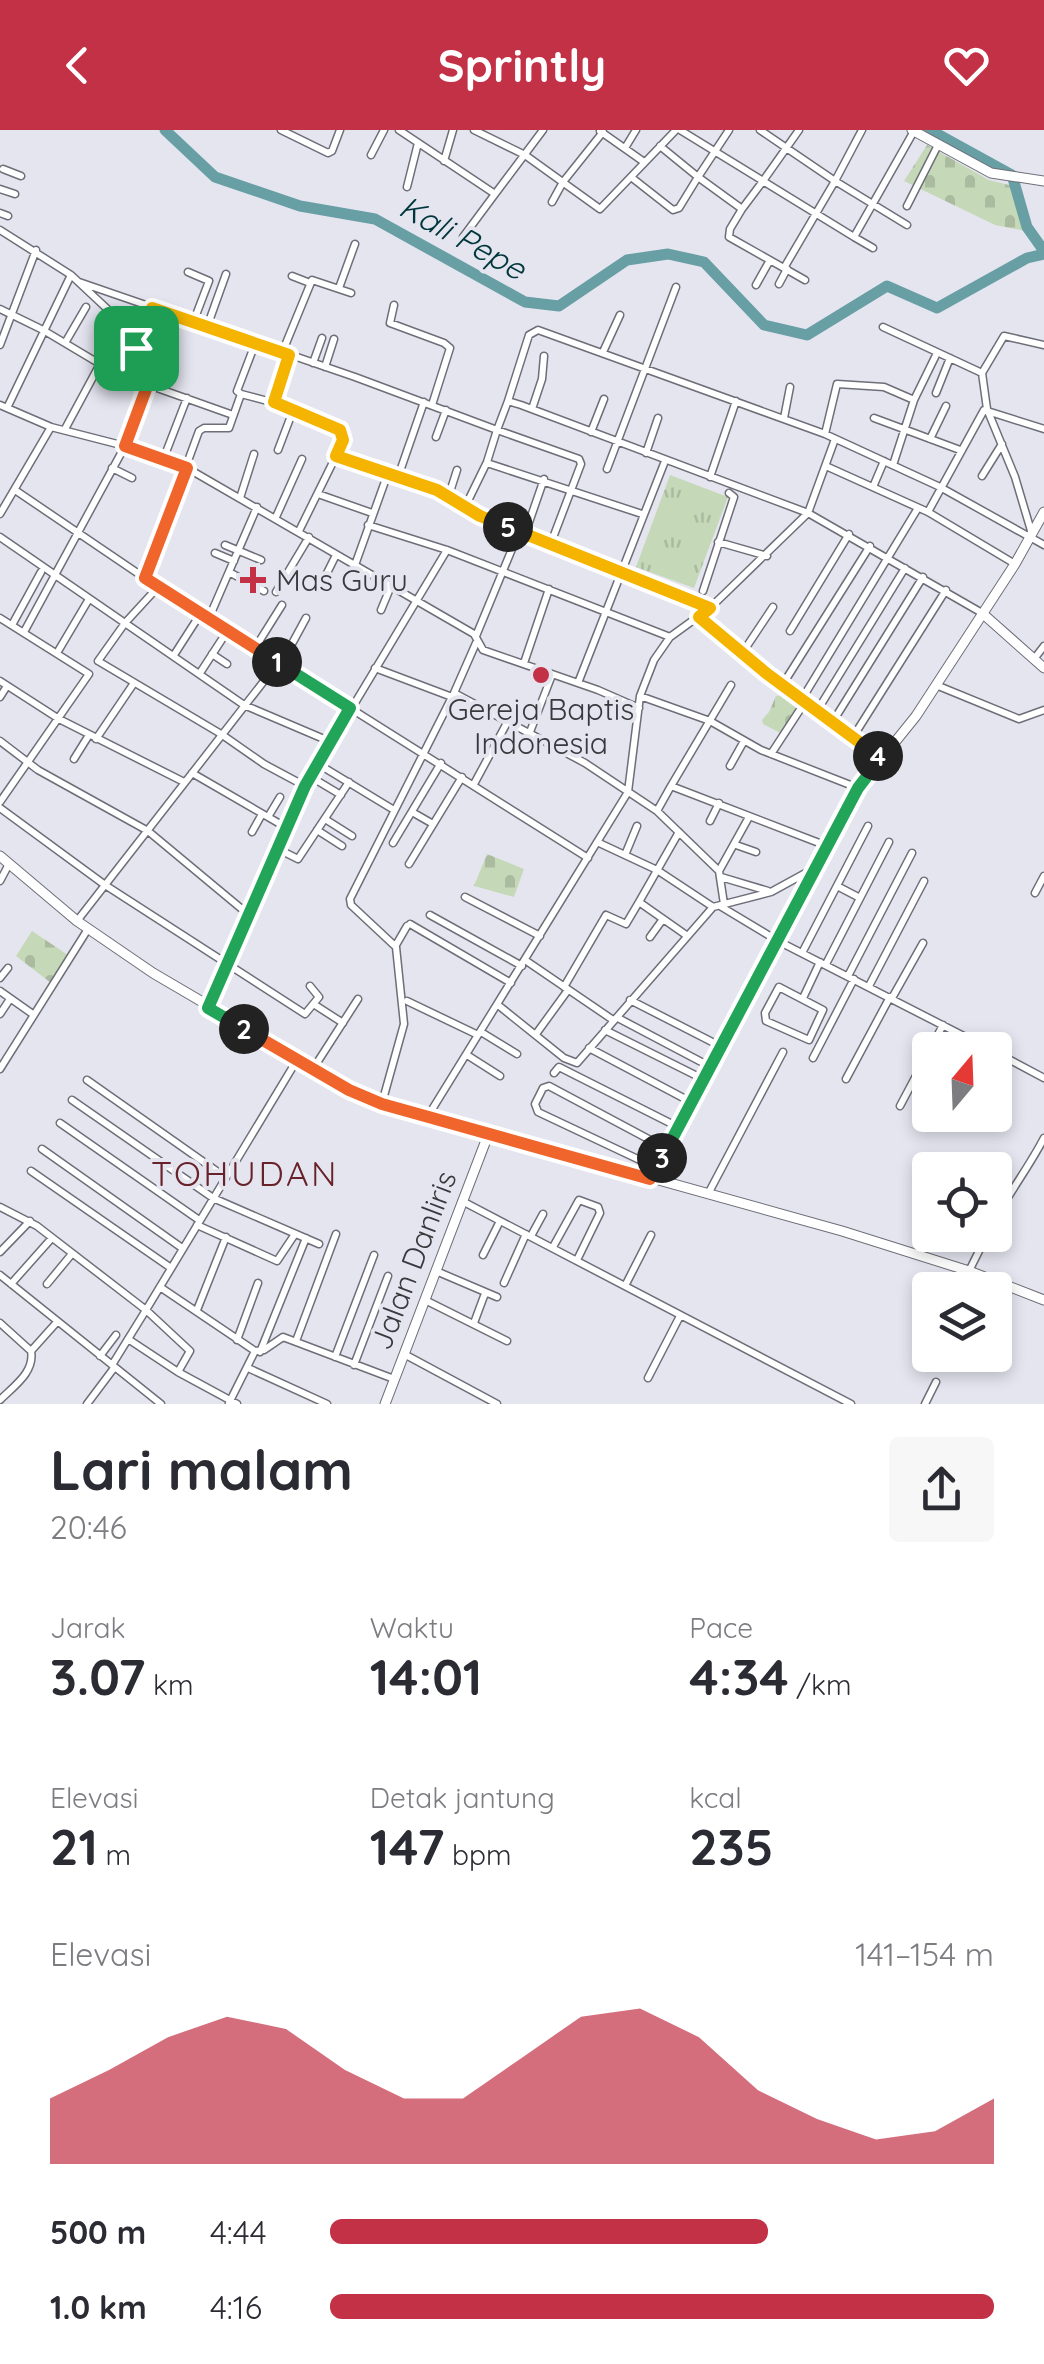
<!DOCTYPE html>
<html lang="id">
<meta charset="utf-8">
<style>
body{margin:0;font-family:Quicksand,sans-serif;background:#f7f7f7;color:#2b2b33;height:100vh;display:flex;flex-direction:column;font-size:38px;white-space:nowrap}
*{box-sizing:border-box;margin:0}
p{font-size:32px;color:#7c7c81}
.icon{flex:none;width:55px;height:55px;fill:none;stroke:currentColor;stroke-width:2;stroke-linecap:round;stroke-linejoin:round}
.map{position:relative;height:1274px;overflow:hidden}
.details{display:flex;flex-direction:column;background:#fff;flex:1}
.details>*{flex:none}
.needle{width:65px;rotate:19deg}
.buttons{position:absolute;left:912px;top:902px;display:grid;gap:20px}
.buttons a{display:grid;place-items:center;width:100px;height:100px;border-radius:10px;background:#fff;box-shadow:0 5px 15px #0003;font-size:50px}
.pin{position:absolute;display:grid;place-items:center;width:85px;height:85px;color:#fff;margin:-42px;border-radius:20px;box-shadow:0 5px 15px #0006}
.km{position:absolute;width:50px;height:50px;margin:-25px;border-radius:50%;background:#222;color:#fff;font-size:28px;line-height:50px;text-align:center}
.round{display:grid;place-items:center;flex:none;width:105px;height:105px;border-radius:10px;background:#f7f7f7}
.headline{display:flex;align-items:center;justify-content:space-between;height:170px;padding:0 50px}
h1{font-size:55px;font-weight:700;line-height:75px}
.metrics{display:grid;grid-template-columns:repeat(3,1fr);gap:15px;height:170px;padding:10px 50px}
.metrics div{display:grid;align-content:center}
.metrics b{font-size:50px;font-weight:700}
.metrics small{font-size:28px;font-weight:400}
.metrics p{font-size:28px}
.chart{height:280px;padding:20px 50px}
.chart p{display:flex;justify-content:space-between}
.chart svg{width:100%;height:180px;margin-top:10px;fill:#c23146;opacity:.7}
ul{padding:0 50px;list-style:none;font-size:32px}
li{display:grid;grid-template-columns:160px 120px 1fr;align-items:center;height:75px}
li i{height:25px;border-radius:12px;background:#c23146}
header{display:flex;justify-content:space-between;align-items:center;height:130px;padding:0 50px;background:#c23146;color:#fff;font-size:45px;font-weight:700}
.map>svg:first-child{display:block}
.grass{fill:url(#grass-tufts)}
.cemetery{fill:url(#cemetery-stones)}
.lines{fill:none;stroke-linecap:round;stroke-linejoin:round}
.river{stroke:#689fa5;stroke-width:11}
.minor-casing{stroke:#6d6e77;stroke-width:9}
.tertiary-casing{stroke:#6d6e77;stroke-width:11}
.secondary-casing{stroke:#6d6e77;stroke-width:11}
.minor{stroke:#fff;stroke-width:6}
.tertiary{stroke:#fff;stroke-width:9}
.secondary{stroke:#fff;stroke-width:9}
.split-1-casing{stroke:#fff;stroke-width:20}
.split-2-casing{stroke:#fff;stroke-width:20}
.split-3-casing{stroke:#fff;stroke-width:20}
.split-4-casing{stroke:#fff;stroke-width:20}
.split-5-casing{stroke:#fff;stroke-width:20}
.split-6-casing{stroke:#fff;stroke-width:20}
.split-1{stroke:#f0652b;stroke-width:12}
.split-2{stroke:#22a559;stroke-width:12}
.split-3{stroke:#f0652b;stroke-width:12}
.split-4{stroke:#22a559;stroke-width:12}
.split-5{stroke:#f5b400;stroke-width:12}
.split-6{stroke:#f5b400;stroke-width:12}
.poi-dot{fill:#c23146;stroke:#e5e5f0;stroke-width:4}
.labels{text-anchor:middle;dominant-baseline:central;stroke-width:8;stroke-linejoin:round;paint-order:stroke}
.poi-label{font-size:30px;fill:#38383d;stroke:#e5e5f0;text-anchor:start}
.street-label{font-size:30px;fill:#38383d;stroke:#e5e5f0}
.water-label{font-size:32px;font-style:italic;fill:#00373c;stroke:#e5e5f0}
.quarter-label{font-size:35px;letter-spacing:2.5px;fill:#682229;stroke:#e5e5f0}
</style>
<header><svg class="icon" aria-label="back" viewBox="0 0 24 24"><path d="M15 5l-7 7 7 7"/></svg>Sprintly<svg class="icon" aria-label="heart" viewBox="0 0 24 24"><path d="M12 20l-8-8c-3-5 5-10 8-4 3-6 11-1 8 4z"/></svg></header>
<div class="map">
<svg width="1044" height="1274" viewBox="0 0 1044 1274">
<defs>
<pattern id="grass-tufts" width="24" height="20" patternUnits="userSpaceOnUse" patternTransform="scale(2.5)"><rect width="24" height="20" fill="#c5d9b8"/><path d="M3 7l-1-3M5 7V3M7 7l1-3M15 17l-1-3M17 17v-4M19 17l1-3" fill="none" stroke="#aabb9f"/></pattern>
<pattern id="cemetery-stones" width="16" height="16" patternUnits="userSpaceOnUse" patternTransform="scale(2.5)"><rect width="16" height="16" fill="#c5d9b8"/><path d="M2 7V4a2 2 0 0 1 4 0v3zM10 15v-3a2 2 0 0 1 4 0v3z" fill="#aabb9f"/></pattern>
</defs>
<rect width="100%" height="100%" fill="#e5e5f0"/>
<path class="grass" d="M 670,345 L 728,367 L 694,458 L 636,437 Z"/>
<path class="cemetery" d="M 927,15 L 989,50 L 1013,56 L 1026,101 L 995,95 L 904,51 Z
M 788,564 L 802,573 L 782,604 L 763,594 L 762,590 L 769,582 L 776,566 Z
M 487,724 L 524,739 L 514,767 L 474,756 Z
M 32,801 L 68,825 L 51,853 L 16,826 Z"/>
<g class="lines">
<path class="river" d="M 165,0 L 215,47 L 300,76 L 375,89 L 525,172 L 559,176 L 627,130 L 668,124 L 704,132 L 764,195 L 807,205 L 887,156 L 937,178 L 1027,128 L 1044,124
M 930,0 L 1012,45 L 1027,97 L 1044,121"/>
<defs>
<path id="minor" d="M 281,0 L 328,23 L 332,21 L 340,0
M 399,0 L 495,64 L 543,0
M 474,0 L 525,25 L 600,79 L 676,0
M 680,0 L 763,51 L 742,79
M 729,0 L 698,47 L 742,79 L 730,99 L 729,107 L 805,150
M 760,0 L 835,51 L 784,138
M 799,0 L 763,51 L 854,107 L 914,1
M 862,0 L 835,51 L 907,95
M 600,1 L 644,32
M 625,18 L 636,0
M 371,25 L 384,0
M 444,31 L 453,0
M 3,39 L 21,46
M 631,47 L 673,80 L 679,78 L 698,47 L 660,16
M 407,57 L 418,13
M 0,59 L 15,64
M 552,72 L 563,52 L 603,2
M 907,76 L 938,15
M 0,83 L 8,86
M 0,100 L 71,145 L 118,189 L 100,234 L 65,299
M 463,107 L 495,64
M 854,107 L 873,118
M 188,142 L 209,151 L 193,193
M 292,146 L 310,153
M 79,152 L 355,247 L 497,300 L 508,271 L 521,275 L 808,383 L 982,483
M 779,154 L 787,139
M 756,155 L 770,130
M 339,158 L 355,114
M 394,175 L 390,193 L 444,213 L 450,218 L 432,275
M 0,179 L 43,200 L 100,234
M 207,197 L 226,144
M 883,197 L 982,243 L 987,279 L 1015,347 L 1032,404
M 65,213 L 86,177
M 0,215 L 36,120
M 603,222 L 620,185
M 282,223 L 312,150 L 351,163
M 313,233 L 322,208
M 98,237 L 233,285
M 325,237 L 334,209
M 982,243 L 1004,206 L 1044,215
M 125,247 L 152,178
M 936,263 L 950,228
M 241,264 L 237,261 L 255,214
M 914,270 L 937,223
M 274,271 L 289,225
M 508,271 L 529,205 L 538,200 L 825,304 L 940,357 L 1044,415
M 0,275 L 51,297 L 125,316 L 187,338 L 474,504 L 483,520 L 598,560 L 639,578
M 7,278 L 71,145
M 532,279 L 542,249 L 544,226
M 784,288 L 790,257
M 874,288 L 960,320
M 591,302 L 604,269
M 825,304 L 837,254 L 884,257 L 914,270 L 893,335
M 436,307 L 446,280
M 930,309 L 946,276
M 278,320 L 294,278
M 646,323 L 658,288
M 163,330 L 187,268
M 487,333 L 642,384
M 828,337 L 928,382 L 1015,434
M 112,338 L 132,348
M 607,339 L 676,157
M 982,346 L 1002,314
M 398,347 L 424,272
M 710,347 L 736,271
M 873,357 L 884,331
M 15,360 L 158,457 L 588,728
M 318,364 L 372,383
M 449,365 L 457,340
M 240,368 L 254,324
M 465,377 L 487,332 L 497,300 L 579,329 L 581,334 L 551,413
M 928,382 L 984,280 L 1044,299
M 0,384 L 51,297
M 276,387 L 302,329
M 368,395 L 447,420 L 670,507
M 299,401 L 336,326
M 525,404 L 544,349
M 0,407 L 244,575 L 331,612
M 718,412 L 767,426
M 225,415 L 261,430
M 215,423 L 234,431
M 355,435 L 388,343
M 229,442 L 264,461
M 326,445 L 336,425
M 145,448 L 199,301 L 204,298 L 229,298 L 241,264 L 294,278 L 340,300 L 343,310 L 336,326 L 437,360 L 480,386 L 710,478
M 158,457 L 125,493 L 98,531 L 221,604 L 264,634 L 305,656
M 703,461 L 734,367 L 729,363
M 276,462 L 309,407
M 381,480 L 391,456
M 699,487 L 766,543 L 881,628
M 0,488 L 89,544 L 0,672
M 209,488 L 257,377
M 12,495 L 41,442
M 790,501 L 849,404
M 24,502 L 125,316 L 176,186
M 476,506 L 519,402
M 476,513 L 454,563 L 585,633 L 657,681 L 719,741 L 724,774
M 255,518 L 282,475
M 743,522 L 773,477
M 57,523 L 89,469
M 212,524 L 227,534
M 174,525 L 201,483
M 1034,529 L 1044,516
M 524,533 L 549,459
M 281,534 L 306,488
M 375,538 L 452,567
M 200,543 L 228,500
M 0,551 L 59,589 L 184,652
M 578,553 L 665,331
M 783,554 L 870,416
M 936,555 L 1019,589 L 1044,580
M 640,566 L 710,591 L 761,620 L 858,658
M 0,567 L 7,556
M 802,569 L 918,378
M 817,581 L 905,438
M 832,593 L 923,447
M 530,602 L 552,545
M 853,607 L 946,460
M 96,609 L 134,553
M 0,611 L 38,640 L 148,701 L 249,785
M 771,624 L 805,572
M 74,629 L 89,605
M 318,634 L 394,680
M 730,636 L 744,611
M 192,643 L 287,698
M 311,647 L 341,665
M 474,654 L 508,591
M 671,656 L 731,555
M 0,678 L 105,755 L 305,884 L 319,867 L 310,856
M 657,681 L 671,656 L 827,716
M 412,682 L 433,694
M 268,687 L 280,667
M 325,689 L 352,706
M 710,691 L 719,673
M 317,700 L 342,716
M 252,702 L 262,684
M 679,702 L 639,772 L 686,805
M 597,712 L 657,740 L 713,777
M 393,713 L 441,633
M 736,715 L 756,722
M 280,720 L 298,729 L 349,652
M 625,725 L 637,696
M 409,734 L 462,647
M 719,741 L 749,687
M 721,747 L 768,761
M 0,751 L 9,734
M 837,756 L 860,768
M 1035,763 L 1044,746
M 465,767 L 540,806
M 720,776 L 778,811 L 991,920
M 430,785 L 522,836
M 77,791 L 278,533
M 410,794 L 511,853
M 650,807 L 663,789
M 396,815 L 407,796
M 802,823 L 868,696
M 525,830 L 613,890
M 826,834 L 889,712
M 848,846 L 912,723
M 0,848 L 8,838
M 869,856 L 924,751
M 564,857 L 606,785 L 626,794 L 639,772
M 779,857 L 823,880 L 809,910 L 766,891 L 765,883 Z
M 0,861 L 34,885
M 803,868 L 820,832
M 892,868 L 923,813
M 630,870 L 720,916
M 407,871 L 478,905
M 315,875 L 343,893
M 498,875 L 564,928 L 577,933 L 713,777 L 771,762 L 813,739
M 208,878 L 305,656 L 447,420
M 0,884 L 10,869
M 618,888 L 709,936
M 605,900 L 703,949
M 481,902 L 517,924
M 536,904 L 568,860
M 589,918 L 691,972
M 995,922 L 1044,948
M 467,925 L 500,946
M 813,928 L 854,849
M 0,939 L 88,799
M 313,939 L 358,869
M 554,943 L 559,937 L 678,997
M 846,949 L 890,867
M 87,950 L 225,1047
M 72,970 L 213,1068 L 319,1114
M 382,973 L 404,894 L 396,817 L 351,775 L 350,769 L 454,563
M 900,976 L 943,895
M 428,986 L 628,662 L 640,566 L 654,530 L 670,507 L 710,478 L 808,383 L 835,309
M 60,993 L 199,1090
M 654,1012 L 644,1032 L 538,982 L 535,974 L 543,958 L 549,956 L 667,1019
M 42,1019 L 182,1118
M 31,1041 L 171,1138
M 708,1064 L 783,922
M 462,1071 L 851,1274
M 0,1077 L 37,1096 L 146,1180 L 297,930
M 995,1090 C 1010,1061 1029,1037 1044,1008
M 197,1095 L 277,1131 L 295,1104
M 531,1106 L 543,1084
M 553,1117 L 579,1070 L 598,1077 L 600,1083 L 577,1130
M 0,1122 L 30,1091
M 483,1125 L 500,1091
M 436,1141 L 497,1167
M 969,1141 L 987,1105
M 0,1145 L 161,1274
M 504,1153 L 526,1104
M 11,1154 L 51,1109
M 47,1154 L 71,1125
M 625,1156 L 651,1105
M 160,1157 L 255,1221 L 264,1220 L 283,1207 L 394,1249
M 425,1170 L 507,1211
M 197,1180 L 226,1107
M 0,1193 L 31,1221
M 474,1193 L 484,1166
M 128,1209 L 178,1242 L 237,1274
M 237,1210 L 258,1153
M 296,1211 L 336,1104
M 260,1222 L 306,1108
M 404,1224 L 497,1274
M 100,1226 L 116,1205
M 335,1227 L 374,1125
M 112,1235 L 146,1180 L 190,1221 L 178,1242
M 354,1235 L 388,1146
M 248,1238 L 327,1274
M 648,1248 L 680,1186
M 0,1270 C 14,1256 35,1242 31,1221 L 57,1192
M 229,1273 L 255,1221
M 87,1274 L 114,1238
M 925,1274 L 936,1252"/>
<path id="tertiary" d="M 982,483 L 1044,538
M 650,1049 L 858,658 L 916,586 L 1015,434 L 1044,382
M 385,1274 L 488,1005"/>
<path id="secondary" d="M 912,0 L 991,43 L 1044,51
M 0,726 L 77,791 L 153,843 L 368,969 L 842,1101 L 969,1141 L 1044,1170"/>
</defs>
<use href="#minor" class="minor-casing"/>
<use href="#tertiary" class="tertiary-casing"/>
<use href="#secondary" class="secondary-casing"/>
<use href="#minor" class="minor"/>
<use href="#tertiary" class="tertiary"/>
<use href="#secondary" class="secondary"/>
</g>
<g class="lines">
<defs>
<path id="split-1" d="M 136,218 L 125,246 L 148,254 L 125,316 L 187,338 L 145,448 L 277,532"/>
<path id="split-2" d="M 244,899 L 208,878 L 305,656 L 350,578 L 277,532"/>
<path id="split-3" d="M 244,899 L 349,960 L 382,974 L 650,1049 L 662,1028"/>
<path id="split-4" d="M 662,1028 L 858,658 L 881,628 L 878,626"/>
<path id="split-5" d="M 508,397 L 710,478 L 699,487 L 766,543 L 878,626"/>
<path id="split-6" d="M 136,218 L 152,178 L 289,225 L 274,272 L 340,300 L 343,310 L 336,326 L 437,360 L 480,386 L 508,397"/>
</defs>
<use href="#split-1" class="split-1-casing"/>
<use href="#split-2" class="split-2-casing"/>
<use href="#split-3" class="split-3-casing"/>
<use href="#split-4" class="split-4-casing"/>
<use href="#split-5" class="split-5-casing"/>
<use href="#split-6" class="split-6-casing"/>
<use href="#split-1" class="split-1"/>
<use href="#split-2" class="split-2"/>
<use href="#split-3" class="split-3"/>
<use href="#split-4" class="split-4"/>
<use href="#split-5" class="split-5"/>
<use href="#split-6" class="split-6"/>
</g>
<g class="poi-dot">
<path d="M248 435h10v10h10v10h-10v10h-10v-10h-10v-10h10z"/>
<circle cx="541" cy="545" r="10"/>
</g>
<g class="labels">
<g class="poi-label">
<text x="276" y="450">Mas Guru</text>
<text x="541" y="579" text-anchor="middle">Gereja Baptis<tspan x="541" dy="34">Indonesia</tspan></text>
</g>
<g class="street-label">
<text transform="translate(413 1130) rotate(-69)">Jalan Danliris</text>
</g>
<g class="water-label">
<text transform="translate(463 107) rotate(29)">Kali Pepe</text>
</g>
<g class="quarter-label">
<text x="245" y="1043">TOHUDAN</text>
</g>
</g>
</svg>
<div class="buttons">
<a><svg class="needle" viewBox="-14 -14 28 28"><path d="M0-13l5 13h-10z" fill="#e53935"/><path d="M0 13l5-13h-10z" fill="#7c7c81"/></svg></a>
<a><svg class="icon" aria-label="locate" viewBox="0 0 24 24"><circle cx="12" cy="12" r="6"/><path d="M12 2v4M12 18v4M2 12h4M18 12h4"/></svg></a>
<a><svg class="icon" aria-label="layers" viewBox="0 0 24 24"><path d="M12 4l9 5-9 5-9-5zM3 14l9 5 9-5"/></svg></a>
</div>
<div class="pin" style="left:136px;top:218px;background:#1e9e55"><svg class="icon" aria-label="arrive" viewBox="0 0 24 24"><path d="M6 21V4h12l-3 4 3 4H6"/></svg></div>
<b class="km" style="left:277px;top:532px">1</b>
<b class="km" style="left:244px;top:899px">2</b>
<b class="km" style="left:662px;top:1028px">3</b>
<b class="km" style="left:878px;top:626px">4</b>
<b class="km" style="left:508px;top:397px">5</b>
</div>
<section class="details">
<div class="headline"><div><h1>Lari malam</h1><p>20:46</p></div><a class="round"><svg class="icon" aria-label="share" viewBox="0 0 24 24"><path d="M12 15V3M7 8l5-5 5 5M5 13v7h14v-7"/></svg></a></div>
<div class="metrics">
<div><p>Jarak</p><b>3.07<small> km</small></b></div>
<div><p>Waktu</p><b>14:01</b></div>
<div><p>Pace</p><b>4:34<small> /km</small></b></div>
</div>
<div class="metrics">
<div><p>Elevasi</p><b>21<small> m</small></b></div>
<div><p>Detak jantung</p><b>147<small> bpm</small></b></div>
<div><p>kcal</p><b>235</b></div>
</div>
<div class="chart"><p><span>Elevasi</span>141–154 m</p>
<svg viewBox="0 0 160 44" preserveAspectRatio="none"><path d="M0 44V28L10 21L20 13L30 8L40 11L50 21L60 28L70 28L80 18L90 8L100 6L110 13L120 26L130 33L140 38L150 36L160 28V44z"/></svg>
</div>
<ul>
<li><b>500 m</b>4:44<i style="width:66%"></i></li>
<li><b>1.0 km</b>4:16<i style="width:100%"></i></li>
</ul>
</section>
